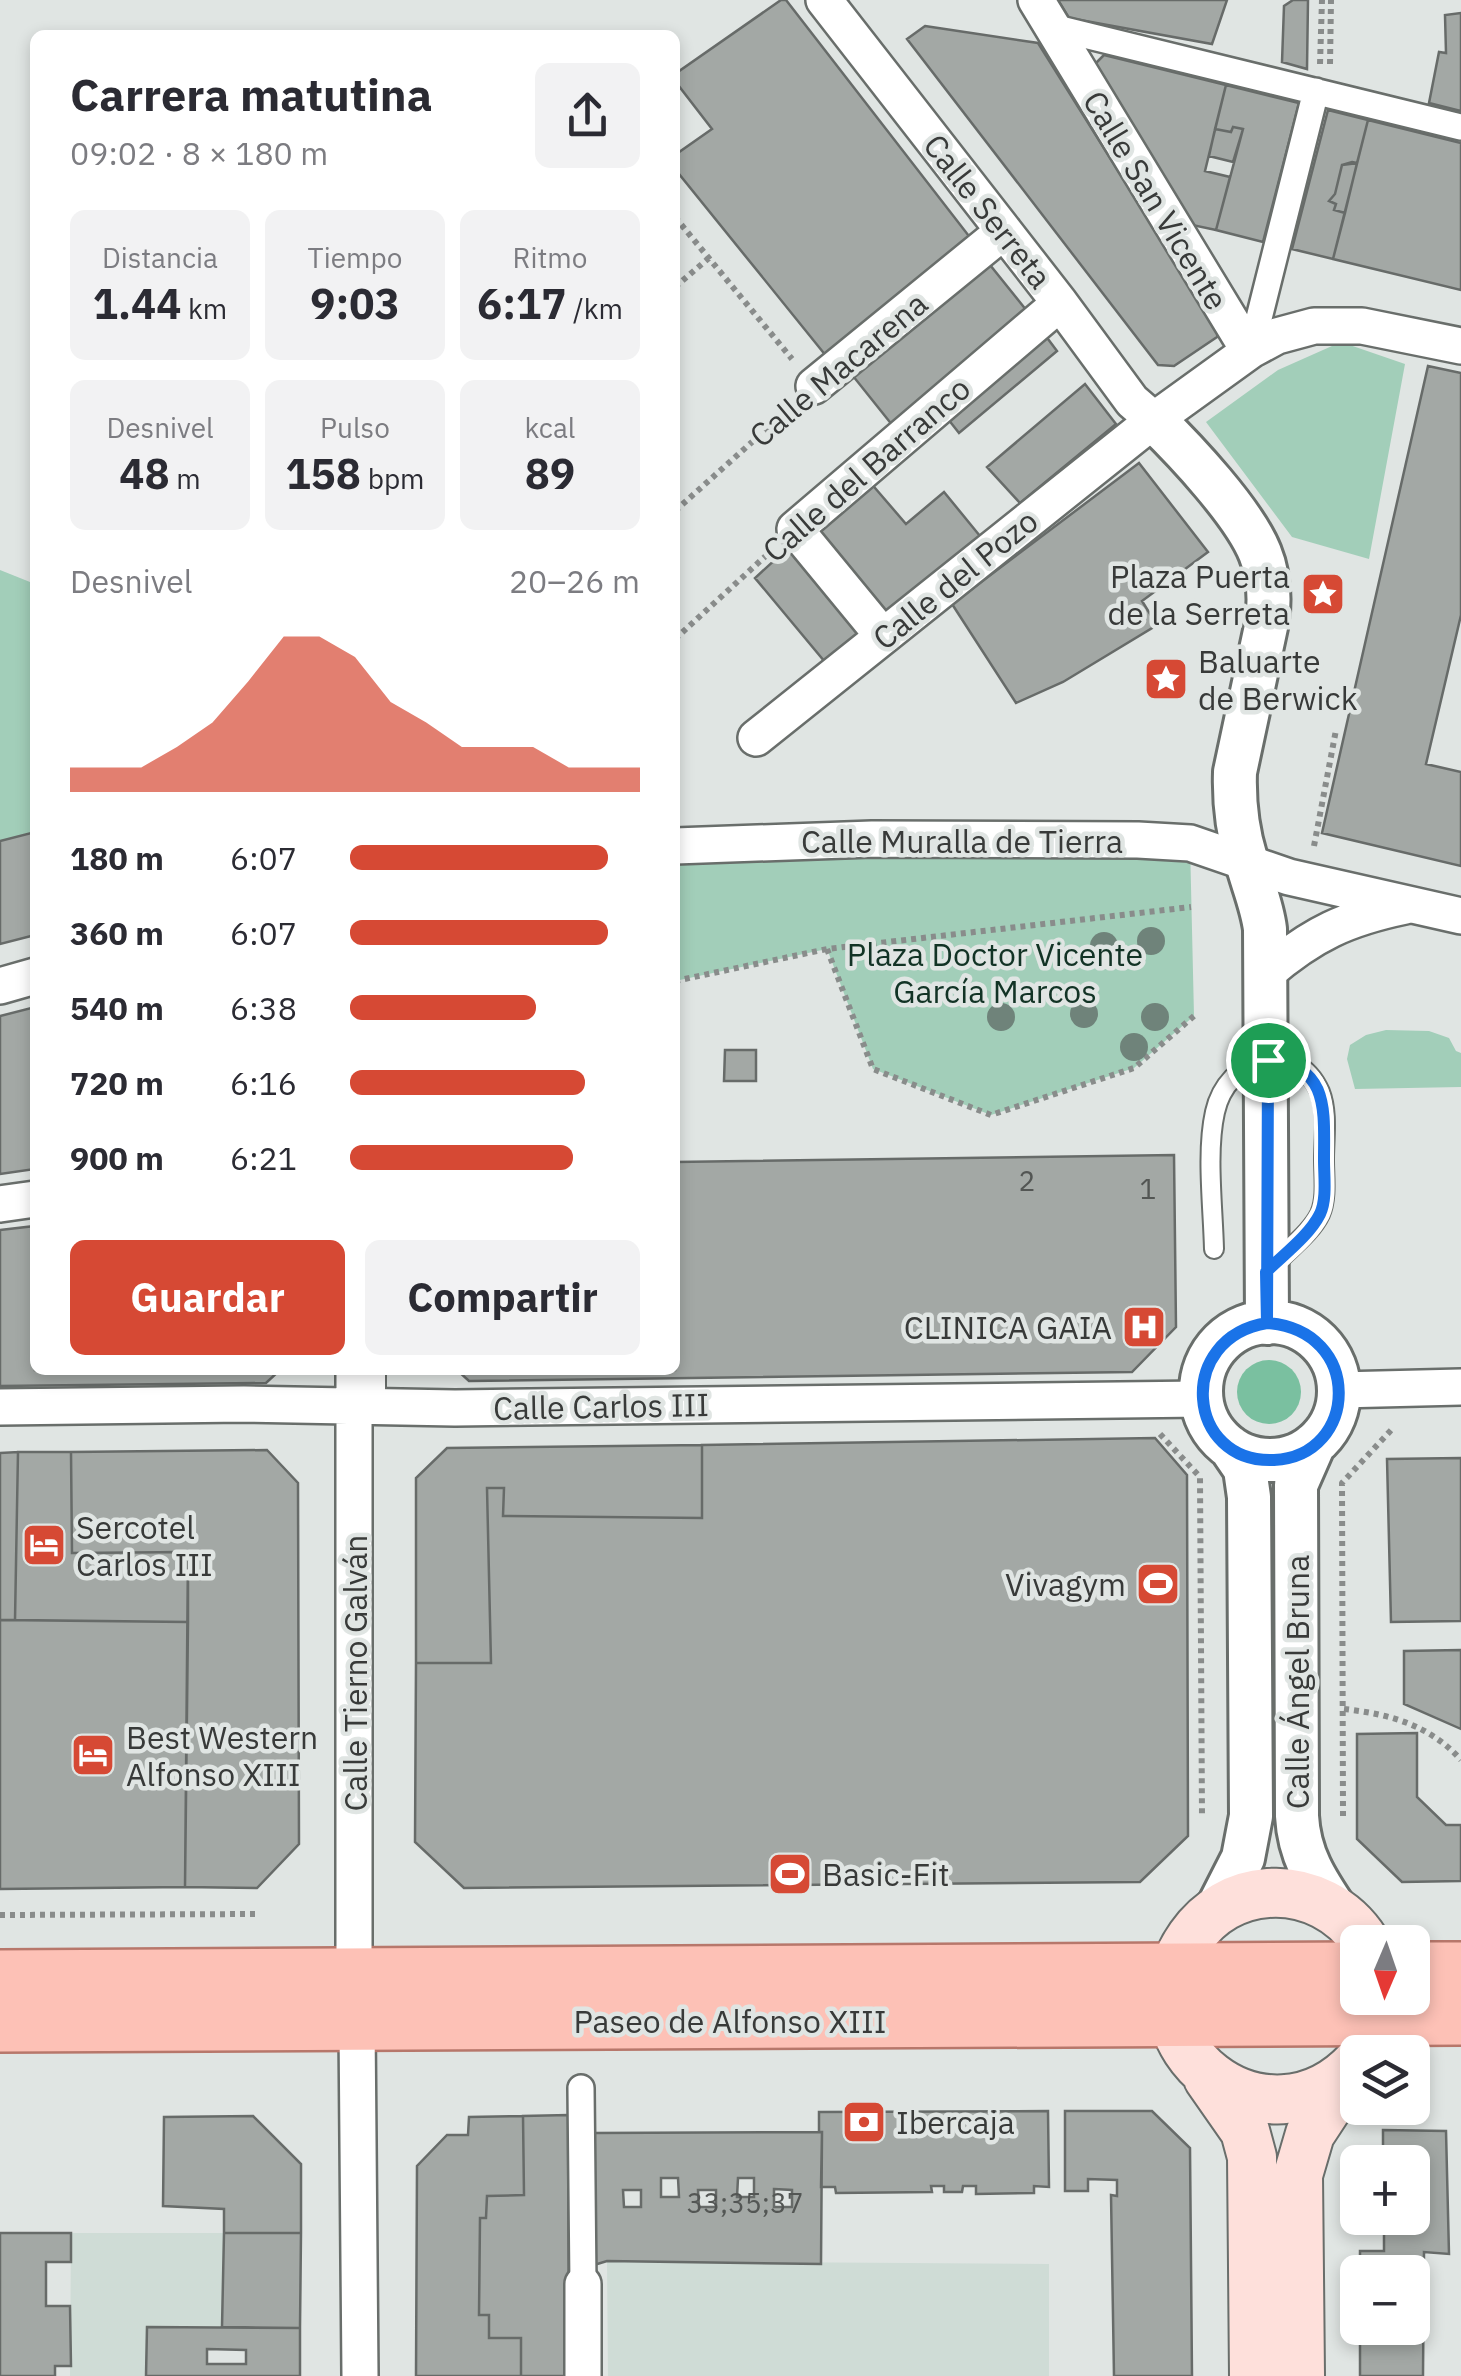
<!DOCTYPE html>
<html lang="es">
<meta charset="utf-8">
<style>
body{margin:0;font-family:"IBM Plex Sans",sans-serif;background:#f2f2f3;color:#2b2b33;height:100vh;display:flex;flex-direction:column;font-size:38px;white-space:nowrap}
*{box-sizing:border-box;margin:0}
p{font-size:32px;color:#7c7c81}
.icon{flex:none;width:55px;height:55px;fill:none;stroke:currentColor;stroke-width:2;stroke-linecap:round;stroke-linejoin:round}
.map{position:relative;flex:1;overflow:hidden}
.details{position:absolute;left:30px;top:30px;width:650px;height:1345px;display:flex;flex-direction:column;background:#fff;border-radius:15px;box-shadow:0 5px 15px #0003}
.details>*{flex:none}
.needle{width:65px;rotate:182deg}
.tools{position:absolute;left:1340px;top:1925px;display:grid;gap:20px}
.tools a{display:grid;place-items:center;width:90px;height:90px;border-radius:15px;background:#fff;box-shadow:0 5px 15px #0003;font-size:50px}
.pin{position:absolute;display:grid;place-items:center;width:85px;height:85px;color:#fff;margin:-42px;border:5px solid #fff;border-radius:50%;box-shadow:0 2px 10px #0007}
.round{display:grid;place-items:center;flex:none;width:105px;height:105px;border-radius:15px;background:#f2f2f3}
.head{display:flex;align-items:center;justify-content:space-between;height:170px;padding:0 40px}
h1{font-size:45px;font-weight:700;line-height:75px}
.stats{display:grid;grid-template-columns:repeat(3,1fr);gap:15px;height:170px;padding:10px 40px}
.stats div{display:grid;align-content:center;border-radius:15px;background:#f2f2f3;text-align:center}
.stats b{font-size:42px;font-weight:700}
.stats small{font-size:28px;font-weight:400}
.stats p{font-size:28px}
.chart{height:280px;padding:20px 40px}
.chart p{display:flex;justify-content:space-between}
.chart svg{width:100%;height:180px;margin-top:10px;fill:#d64934;opacity:.7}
.action{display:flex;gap:20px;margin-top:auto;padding:20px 40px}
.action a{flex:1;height:115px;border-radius:15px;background:#d64934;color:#fff;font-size:40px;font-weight:700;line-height:115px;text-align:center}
.action a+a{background:#f2f2f3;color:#2b2b33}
ul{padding:0 40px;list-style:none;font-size:32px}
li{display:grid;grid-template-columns:160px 120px 1fr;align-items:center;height:75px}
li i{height:25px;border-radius:12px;background:#d64934}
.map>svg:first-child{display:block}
.built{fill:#cfdcd6}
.green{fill:#a2ceb9}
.water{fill:#7ac0a0}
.building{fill:#a3a8a5;stroke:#676b69;stroke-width:2.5;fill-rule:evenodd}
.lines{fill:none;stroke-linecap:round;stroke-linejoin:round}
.service-casing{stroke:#696e6b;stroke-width:22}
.pedestrian-casing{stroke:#696e6b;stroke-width:30}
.minor-casing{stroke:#696e6b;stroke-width:40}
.tertiary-casing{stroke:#696e6b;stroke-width:48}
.secondary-casing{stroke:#696e6b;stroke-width:52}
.primary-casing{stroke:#b7776b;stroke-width:60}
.path{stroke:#898c8b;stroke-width:6;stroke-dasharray:5 5;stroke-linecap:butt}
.service{stroke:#fff;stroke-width:18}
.pedestrian{stroke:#fff;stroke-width:25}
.minor{stroke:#fff;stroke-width:35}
.tertiary{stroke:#fff;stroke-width:42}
.secondary{stroke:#fee0db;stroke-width:48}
.primary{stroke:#fdc1b6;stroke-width:55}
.tree{fill:#6f837a}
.route-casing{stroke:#fff;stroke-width:20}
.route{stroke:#1a73e8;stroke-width:12}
.labels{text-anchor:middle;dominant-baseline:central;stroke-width:9;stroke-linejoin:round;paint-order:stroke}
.number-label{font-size:28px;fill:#535654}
.street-label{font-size:32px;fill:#383a39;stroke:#e0e5e3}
.poi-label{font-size:32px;fill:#383a39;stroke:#e0e5e3;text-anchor:start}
.park-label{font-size:32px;fill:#123325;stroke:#e0e5e3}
</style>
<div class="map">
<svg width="1461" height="2376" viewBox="0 0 1461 2376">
<rect width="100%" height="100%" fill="#e0e5e3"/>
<path class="built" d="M 71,2233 L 224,2233 L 222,2327 L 147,2327 L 146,2376 L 70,2376 Z
M 607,2261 L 1049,2264 L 1049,2376 L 608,2376 Z"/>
<path class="green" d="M 1341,342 L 1405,364 L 1369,559 L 1292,537 L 1206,422 L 1278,370 Z
M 0,570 L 35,584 L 35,832 L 0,841 Z
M 1190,843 L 1194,1016 L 1134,1068 L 991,1115 L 873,1069 L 827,949 L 675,981 L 675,846 Z
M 1386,1030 L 1429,1031 L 1449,1038 L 1456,1051 L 1461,1053 L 1461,1087 L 1355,1089 L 1347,1059 L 1350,1045 L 1366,1035 Z"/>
<path class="water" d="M1237 1392a32 32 0 1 1 64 0a32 32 0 1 1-64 0Z"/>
<path class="building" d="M 781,0 L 786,0 L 972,240 L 831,362 L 675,169 L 675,155 L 712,129 L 675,81 L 675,74 Z
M 1058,0 L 1227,0 L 1212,44 L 1069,18 Z
M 1293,0 L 1308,0 L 1307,69 L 1282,62 L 1284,6 Z
M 1461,13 L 1461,111 L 1429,103 L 1439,52 L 1446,53 L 1445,15 Z
M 925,26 L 1038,43 L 1218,330 L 1217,337 L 1174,366 L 1158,365 L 907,39 Z
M 1104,55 L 1226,85 L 1205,171 L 1230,177 L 1216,230 L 1192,225 L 1095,64 Z
M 1226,85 L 1299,103 L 1263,242 L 1216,230 L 1243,129 L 1233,127 L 1231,132 L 1215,129 Z
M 1328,110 L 1368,120 L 1357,163 L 1342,165 L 1335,194 L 1329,201 L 1336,204 L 1334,210 L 1345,213 L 1333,259 L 1292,249 Z
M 1368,120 L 1461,143 L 1461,290 L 1333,259 Z
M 1233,127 L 1243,129 L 1233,162 L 1209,156 L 1215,129 L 1231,132 Z
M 1352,162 L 1357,163 L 1345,213 L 1334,210 L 1336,204 L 1329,201 L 1335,194 L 1342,165 Z
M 982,255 L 1027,311 L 893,426 L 849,371 Z
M 1042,331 L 1057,351 L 959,433 L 944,414 Z
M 1428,366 L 1461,373 L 1461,615 L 1426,764 L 1461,772 L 1461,866 L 1322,833 Z
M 1085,384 L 1116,424 L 1020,503 L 987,467 Z
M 1139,463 L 1208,552 L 1142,601 L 1157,625 L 1063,682 L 1016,703 L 952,604 Z
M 869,481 L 906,524 L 944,492 L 980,536 L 884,616 L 812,531 Z
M 790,546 L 861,633 L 825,662 L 755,578 Z
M 35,832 L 35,935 L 0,944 L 0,841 Z
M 35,1007 L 35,1169 L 0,1174 L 0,1016 Z
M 725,1050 L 756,1050 L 756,1081 L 724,1081 Z
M 1174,1155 L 1176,1327 L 1132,1372 L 469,1381 L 457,1370 L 675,1370 L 675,1162 Z
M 35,1226 L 35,1370 L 280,1370 L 266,1383 L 0,1386 L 0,1230 Z
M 1155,1438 L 1187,1475 L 1188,1836 L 1140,1882 L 464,1888 L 415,1842 L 416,1663 L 491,1663 L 487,1488 L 504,1488 L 503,1516 L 702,1518 L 702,1445 Z
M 702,1445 L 702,1518 L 503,1516 L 504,1488 L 487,1488 L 491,1663 L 416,1663 L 416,1478 L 447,1448 Z
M 267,1450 L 298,1483 L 299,1844 L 257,1888 L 185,1887 L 188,1552 L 72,1553 L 71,1452 Z
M 18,1452 L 71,1452 L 72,1553 L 188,1552 L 188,1622 L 15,1620 Z
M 18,1452 L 15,1620 L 0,1620 L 0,1453 Z
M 1461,1458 L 1461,1621 L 1391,1622 L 1387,1459 Z
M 0,1620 L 188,1622 L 185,1887 L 0,1889 Z
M 1461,1650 L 1461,1729 L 1404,1704 L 1404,1651 Z
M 1417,1733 L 1417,1797 L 1446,1825 L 1461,1825 L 1461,1881 L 1402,1882 L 1357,1839 L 1357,1734 Z
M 1048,2111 L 1049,2187 L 1034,2186 L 1034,2193 L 976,2194 L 976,2186 L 963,2186 L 962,2192 L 944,2192 L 944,2186 L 931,2186 L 932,2192 L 836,2193 L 835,2187 L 821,2187 L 822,2132 L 819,2132 L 819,2112 Z
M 1065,2111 L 1152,2111 L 1190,2148 L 1192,2376 L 1114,2376 L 1111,2195 L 1117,2196 L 1117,2180 L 1088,2179 L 1088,2191 L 1065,2191 Z
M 568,2115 L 569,2376 L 521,2376 L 521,2338 L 489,2338 L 489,2315 L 479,2315 L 480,2218 L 486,2218 L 487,2196 L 524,2195 L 523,2116 Z
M 253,2116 L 301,2164 L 301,2233 L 224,2233 L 224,2209 L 163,2206 L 164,2117 Z
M 523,2116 L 524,2195 L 487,2196 L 486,2218 L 480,2218 L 479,2315 L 489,2315 L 489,2338 L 521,2338 L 521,2376 L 416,2376 L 417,2166 L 447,2135 L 468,2135 L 469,2117 Z
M 1383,2130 L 1446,2131 L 1449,2254 L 1424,2252 L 1423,2376 L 1360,2376 L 1360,2328 L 1412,2328 L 1412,2272 L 1360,2272 L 1360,2251 L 1384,2251 L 1384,2218 L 1412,2218 L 1412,2162 L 1383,2162 Z
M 822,2132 L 821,2264 L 607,2261 L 594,2265 L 594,2133 ZM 661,2178 L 678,2178 L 679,2197 L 661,2197 ZM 738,2178 L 754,2178 L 754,2197 L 737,2197 ZM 774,2189 L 792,2190 L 792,2207 L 774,2207 ZM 623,2190 L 641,2190 L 641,2207 L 624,2207 ZM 698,2190 L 716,2190 L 716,2207 L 699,2207 Z
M 0,2233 L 71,2233 L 71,2262 L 46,2262 L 46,2306 L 70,2306 L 71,2366 L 55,2366 L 55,2376 L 0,2376 Z
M 224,2233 L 301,2233 L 300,2328 L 222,2327 Z
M 147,2327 L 300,2328 L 300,2376 L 146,2376 ZM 207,2349 L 246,2350 L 246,2364 L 207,2364 Z"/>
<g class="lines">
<defs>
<path id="service" d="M 1214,1249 C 1213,1207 1206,1152 1215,1112 C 1227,1057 1295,1036 1320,1092 C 1328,1112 1324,1139 1324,1160 C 1324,1177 1327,1198 1320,1214 C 1311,1233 1288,1249 1274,1265
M 376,1370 L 376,1407"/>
<path id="pedestrian" d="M 1052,27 L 1461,127
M 1251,350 L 1316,91
M 581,2088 L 583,2284"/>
<path id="minor" d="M 824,0 L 1060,303 L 1132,401 L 1154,420
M 1036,0 L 1249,351
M 814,386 L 1004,231
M 883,636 L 795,529 L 1060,303
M 756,738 L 1154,420 L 1251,350 L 1277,336 L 1314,326 L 1362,326 L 1461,346
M 675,846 L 872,839 L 1138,840 L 1190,843 L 1289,877 L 1461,916
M 1267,973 C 1312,934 1347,918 1405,906
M 0,986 L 35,976
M 0,1204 L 35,1199
M 354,1370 L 354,1977
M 1339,1390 L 1461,1387
M 0,1407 L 244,1404 L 455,1408 L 1202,1399
M 357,2024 L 360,2376
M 583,2284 L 583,2376"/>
<path id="tertiary" d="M 1154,420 C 1186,451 1244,513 1260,553 C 1269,575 1270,599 1267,622 L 1235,772 C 1234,802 1237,830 1246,859 C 1252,883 1262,905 1265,929 L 1267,1323
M1201 1391a69 69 0 1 1 138 0a69 69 0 1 1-138 0Z
M 1314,1444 L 1296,1485 L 1297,1816 C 1299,1855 1316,1881 1337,1912
M 1216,1911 L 1243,1858 L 1251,1816 L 1249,1497 L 1245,1469 L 1230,1447"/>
<path id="secondary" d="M 1358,2062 C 1266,2161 1116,2044 1191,1937 C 1209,1911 1237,1895 1268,1893 C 1307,1890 1345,1910 1365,1942
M 1208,2078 L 1245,2131 L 1252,2157 L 1254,2376
M 1300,2376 L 1298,2175 L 1310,2134 L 1350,2073"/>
<path id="primary" d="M 1412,1970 L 1461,1970
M 0,1978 L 1358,1970
M 0,2024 L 1461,2017"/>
</defs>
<use href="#service" class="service-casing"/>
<use href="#pedestrian" class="pedestrian-casing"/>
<use href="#minor" class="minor-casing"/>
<use href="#tertiary" class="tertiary-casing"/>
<use href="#secondary" class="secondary-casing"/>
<use href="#primary" class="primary-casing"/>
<path class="path" d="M 1320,64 L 1322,0
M 1330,64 L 1331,0
M 675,217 L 792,359
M 675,287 L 709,258
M 675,511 L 790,408
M 675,639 L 770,552
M 1314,846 L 1336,730
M 827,949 L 873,1069 L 991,1115 L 1134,1068 L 1194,1016
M 675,981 L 827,949 L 1191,907
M 1160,1434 L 1200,1477 L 1202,1816
M 1344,1709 C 1389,1714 1430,1725 1461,1760
M 1343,1816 L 1342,1483 L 1394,1427
M 0,1915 L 258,1914"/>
<use href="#service" class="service"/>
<use href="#pedestrian" class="pedestrian"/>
<use href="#minor" class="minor"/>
<use href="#tertiary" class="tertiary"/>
<use href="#secondary" class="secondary"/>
<use href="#primary" class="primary"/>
</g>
<g class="tree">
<circle cx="1151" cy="941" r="14"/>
<circle cx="1104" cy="946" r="14"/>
<circle cx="1084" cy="1014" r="14"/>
<circle cx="1001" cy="1017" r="14"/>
<circle cx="1155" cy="1017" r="14"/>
<circle cx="1134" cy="1047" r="14"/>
</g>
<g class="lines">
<defs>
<path id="route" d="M 1268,1060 L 1267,1323 C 1175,1338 1186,1464 1274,1460 C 1359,1456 1364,1330 1267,1323 L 1266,1272 C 1283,1255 1309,1236 1320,1214 C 1327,1199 1324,1177 1324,1160 C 1324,1112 1330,1065 1268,1060"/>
</defs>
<use href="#route" class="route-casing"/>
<use href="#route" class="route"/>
</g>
<defs>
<symbol id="sight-square" viewBox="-11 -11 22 22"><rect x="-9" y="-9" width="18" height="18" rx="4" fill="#d64934" stroke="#e0e5e3"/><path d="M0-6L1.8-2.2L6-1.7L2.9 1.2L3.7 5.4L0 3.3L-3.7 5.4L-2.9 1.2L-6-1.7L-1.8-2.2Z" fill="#fff"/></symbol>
<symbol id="hospital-square" viewBox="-11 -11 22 22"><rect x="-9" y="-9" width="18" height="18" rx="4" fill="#d64934" stroke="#e0e5e3"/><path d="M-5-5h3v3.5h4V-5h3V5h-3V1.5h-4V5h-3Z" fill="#fff"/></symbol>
<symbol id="hotel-square" viewBox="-11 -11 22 22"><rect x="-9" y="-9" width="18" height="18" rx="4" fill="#d64934" stroke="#e0e5e3"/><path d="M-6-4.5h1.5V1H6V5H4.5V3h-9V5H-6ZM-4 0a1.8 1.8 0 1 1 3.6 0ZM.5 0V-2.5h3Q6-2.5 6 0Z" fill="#fff"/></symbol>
<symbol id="stadium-square" viewBox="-11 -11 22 22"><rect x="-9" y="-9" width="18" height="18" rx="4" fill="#d64934" stroke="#e0e5e3"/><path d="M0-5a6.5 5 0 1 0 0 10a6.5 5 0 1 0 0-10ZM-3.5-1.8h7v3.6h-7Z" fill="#fff"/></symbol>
<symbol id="bank-square" viewBox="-11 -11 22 22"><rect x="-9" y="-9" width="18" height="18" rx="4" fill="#d64934" stroke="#e0e5e3"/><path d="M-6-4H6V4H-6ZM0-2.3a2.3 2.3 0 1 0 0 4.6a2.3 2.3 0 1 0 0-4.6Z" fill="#fff"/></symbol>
</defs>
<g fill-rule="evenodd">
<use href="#sight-square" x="1298" y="569" width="50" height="50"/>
<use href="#sight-square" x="1141" y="654" width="50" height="50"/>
<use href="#hospital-square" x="1119" y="1302" width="50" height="50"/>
<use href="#hotel-square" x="19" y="1520" width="50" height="50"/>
<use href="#stadium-square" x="1133" y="1559" width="50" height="50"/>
<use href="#hotel-square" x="68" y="1730" width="50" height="50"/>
<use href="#stadium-square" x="765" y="1849" width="50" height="50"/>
<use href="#bank-square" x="839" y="2097" width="50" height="50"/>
</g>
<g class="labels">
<g class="number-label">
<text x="1027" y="1180">2</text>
<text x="1148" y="1188">1</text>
<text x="745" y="2202">33;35;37</text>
</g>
<g class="street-label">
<text transform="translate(1156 200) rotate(59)">Calle San Vicente</text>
<text transform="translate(988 211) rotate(52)">Calle Serreta</text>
<text transform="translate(838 369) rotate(-40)">Calle Macarena</text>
<text transform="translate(866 469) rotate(-41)">Calle del Barranco</text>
<text transform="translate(955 579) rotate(-39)">Calle del Pozo</text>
<text x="962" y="841">Calle Muralla de Tierra</text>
<text transform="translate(601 1406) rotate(-1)">Calle Carlos III</text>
<text transform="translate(355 1673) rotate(-90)">Calle Tierno Galván</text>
<text transform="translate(1297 1682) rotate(-90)">Calle Ángel Bruna</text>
<text x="730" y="2021">Paseo de Alfonso XIII</text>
</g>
<g class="poi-label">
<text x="1290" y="576" text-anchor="end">Plaza Puerta<tspan x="1290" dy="37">de la Serreta</tspan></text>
<text x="1198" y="661">Baluarte<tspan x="1198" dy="37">de Berwick</tspan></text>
<text x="1112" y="1327" text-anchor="end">CLINICA GAIA</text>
<text x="76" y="1527">Sercotel<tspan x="76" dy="37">Carlos III</tspan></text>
<text x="1126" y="1584" text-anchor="end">Vivagym</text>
<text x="126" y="1737">Best Western<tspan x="126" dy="37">Alfonso XIII</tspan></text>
<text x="822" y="1874">Basic-Fit</text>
<text x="896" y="2122">Ibercaja</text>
</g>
<g class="park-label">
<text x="995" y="954">Plaza Doctor Vicente<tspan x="995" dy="37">García Marcos</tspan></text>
</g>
</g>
</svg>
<div class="tools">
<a><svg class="needle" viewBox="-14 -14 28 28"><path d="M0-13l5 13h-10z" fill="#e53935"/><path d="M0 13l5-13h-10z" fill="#7c7c81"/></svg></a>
<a><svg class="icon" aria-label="layers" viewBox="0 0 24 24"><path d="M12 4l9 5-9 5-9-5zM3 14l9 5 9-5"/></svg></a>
<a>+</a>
<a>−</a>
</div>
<div class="pin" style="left:1268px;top:1060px;background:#1e9e55"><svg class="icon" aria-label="arrive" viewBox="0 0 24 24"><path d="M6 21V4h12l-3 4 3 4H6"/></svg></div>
<section class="details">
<div class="head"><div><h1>Carrera matutina</h1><p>09:02 · 8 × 180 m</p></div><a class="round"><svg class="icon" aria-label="share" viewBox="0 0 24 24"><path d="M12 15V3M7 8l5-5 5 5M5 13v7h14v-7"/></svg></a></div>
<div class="stats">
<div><p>Distancia</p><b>1.44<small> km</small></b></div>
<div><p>Tiempo</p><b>9:03</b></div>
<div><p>Ritmo</p><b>6:17<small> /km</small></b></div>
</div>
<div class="stats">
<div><p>Desnivel</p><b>48<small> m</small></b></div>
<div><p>Pulso</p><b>158<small> bpm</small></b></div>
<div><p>kcal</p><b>89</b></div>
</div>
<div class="chart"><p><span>Desnivel</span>20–26 m</p>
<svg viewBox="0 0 160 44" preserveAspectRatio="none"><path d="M0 44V38L10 38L20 38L30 33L40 27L50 17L60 6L70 6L80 11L90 22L100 27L110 33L120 33L130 33L140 38L150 38L160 38V44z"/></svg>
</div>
<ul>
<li><b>180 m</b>6:07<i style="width:89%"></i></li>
<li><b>360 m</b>6:07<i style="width:89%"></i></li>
<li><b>540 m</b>6:38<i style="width:64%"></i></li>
<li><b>720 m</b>6:16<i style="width:81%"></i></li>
<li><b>900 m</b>6:21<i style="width:77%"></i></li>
</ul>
<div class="action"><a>Guardar</a><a>Compartir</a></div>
</section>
</div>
